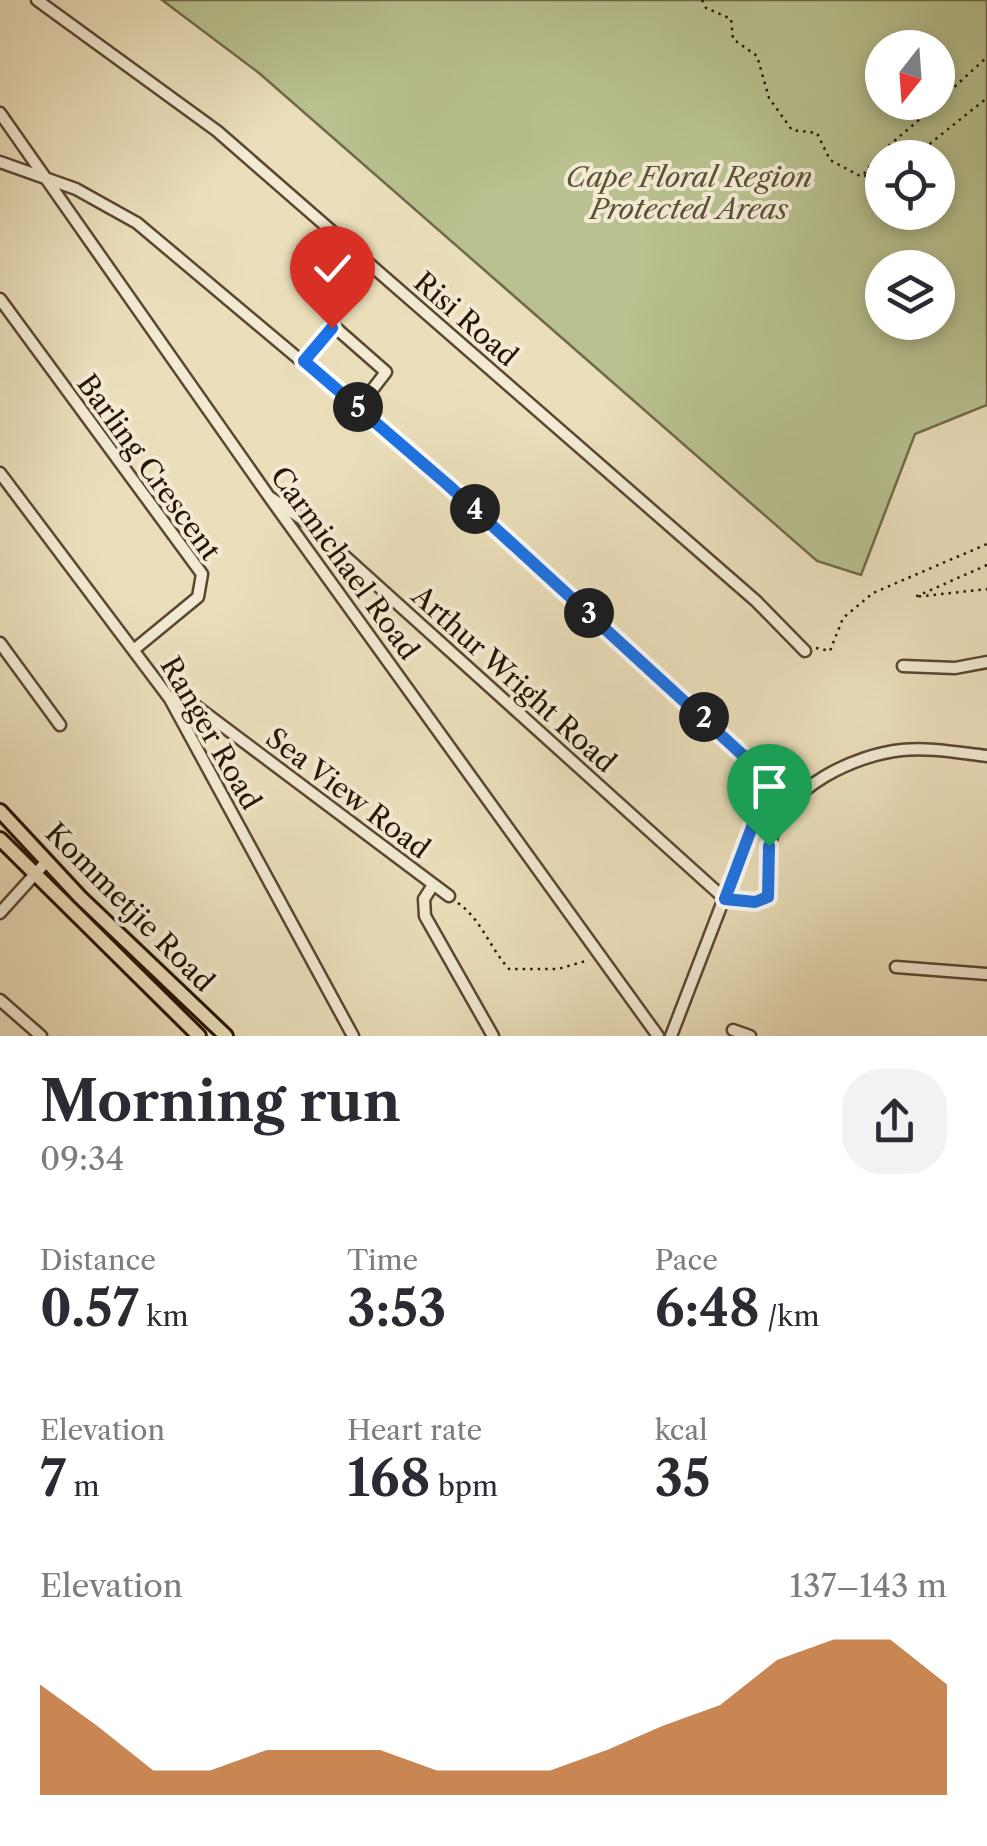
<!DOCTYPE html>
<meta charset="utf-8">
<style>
body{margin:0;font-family:"Libre Caslon Text",serif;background:#f2f2f3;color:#2b2b33;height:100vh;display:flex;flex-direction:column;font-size:38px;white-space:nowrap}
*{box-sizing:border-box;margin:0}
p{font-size:32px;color:#7c7c81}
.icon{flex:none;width:55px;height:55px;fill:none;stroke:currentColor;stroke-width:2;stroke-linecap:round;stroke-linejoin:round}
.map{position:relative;height:1036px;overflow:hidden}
.side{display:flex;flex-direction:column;background:#fff;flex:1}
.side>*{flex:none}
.needle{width:65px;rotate:197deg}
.fabs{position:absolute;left:865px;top:30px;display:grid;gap:20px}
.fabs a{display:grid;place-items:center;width:90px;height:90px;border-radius:50%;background:#fff;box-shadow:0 5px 15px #0003;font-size:50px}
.pin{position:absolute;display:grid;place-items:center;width:85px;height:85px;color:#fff;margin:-102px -42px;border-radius:50% 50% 50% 0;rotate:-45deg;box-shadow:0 0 10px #0007}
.pin .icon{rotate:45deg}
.km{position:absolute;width:50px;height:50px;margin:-25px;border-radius:50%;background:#222;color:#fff;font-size:28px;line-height:50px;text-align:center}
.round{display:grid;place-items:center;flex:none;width:105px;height:105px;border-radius:40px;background:#f2f2f3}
.headline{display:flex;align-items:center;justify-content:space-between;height:170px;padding:0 40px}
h1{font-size:55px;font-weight:700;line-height:75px}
.figures{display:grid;grid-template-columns:repeat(3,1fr);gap:15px;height:170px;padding:10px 40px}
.figures div{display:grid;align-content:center}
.figures b{font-size:50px;font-weight:700}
.figures small{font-size:28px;font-weight:400}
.figures p{font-size:28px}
.chart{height:280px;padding:20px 40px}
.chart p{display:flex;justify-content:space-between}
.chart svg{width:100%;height:180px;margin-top:10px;fill:#b45309;opacity:.7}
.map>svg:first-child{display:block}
.green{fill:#b8c18f;stroke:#706a4a;stroke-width:2.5;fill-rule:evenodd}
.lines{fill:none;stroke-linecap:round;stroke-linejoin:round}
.minor-casing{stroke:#5a4732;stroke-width:15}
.major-casing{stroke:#291404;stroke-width:18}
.path{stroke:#291404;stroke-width:2.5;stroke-dasharray:2.5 5;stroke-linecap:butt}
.minor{stroke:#f2ead3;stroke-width:10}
.major{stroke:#ebdfbb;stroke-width:12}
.route-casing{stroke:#fff;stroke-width:20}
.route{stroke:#1a73e8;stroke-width:12}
.labels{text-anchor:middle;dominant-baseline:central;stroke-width:8;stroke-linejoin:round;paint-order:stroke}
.park-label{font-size:28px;font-style:italic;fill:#5b5135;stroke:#f2ead3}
.street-label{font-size:28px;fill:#291404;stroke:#f2ead3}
</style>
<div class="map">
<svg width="987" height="1036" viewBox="0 0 987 1036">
<rect width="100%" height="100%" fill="#ebdfbb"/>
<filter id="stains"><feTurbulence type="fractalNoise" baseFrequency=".002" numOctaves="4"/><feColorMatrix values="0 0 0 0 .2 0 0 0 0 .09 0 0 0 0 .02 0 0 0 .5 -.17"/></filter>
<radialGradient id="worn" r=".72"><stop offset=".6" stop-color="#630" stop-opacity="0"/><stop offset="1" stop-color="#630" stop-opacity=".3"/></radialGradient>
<path class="green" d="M 162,0 L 987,0 L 987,405 L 915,434 L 861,575 L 817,561 L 259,73 ZM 882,48 L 938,48 L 938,102 L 882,102 ZM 882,158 L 938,158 L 938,212 L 882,212 ZM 882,268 L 938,268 L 938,322 L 882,322 Z"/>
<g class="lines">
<defs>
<path id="minor" d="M 37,0 L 217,131 L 756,601 L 805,651
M 0,113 L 270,498 L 658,1036
M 0,162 L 76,189 L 137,223 L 449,485 L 755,764 L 765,792 L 671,1036
M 0,299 L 202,574 L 198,597 L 136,648
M 304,361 L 332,327 L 337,329 L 386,372 L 359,407
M 0,473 L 170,699 L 353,1036
M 271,498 L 308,523 L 725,899 L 755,903 L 768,897 C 774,877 765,856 772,836 C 787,787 854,755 902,750 C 929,747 960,753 987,756
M 0,643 L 60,725
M 903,666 L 955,668 L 987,662
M 170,699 L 188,700 L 449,896
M 433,885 L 424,899 L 425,916 L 493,1036
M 0,913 L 46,862
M 896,967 L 987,974
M 0,1000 L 41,1036
M 733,1030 L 750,1036"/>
<path id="major" d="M 0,811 L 80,897 L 226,1036
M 0,839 L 199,1036"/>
</defs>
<use href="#minor" class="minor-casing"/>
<use href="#major" class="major-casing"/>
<path class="path" d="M 702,0 L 706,8 L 731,19 L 733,39 L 757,56 L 769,98 L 792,130 L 817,133 L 830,160 L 862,177 L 882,170
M 938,102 L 987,57
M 912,158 L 987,98
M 864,174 C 884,144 913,129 937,102
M 987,565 L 915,597 L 987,589
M 816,648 L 830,651 L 843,618 L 873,593 L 987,544
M 458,903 C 481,919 490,948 509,969 L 558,969 L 589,960"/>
<use href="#minor" class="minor"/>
<use href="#major" class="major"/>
</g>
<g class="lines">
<defs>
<path id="route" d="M 332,328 L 304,361 L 448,485 L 759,770 L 765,792 L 725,899 L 755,902 L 768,897 L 769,846"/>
</defs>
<use href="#route" class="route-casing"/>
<use href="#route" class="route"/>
</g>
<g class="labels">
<g class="park-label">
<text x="689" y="177">Cape Floral Region<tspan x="689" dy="32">Protected Areas</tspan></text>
</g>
<g class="street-label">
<text transform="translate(466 319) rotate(41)">Risi Road</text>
<text transform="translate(149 467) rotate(54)">Barling Crescent</text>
<text transform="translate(345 563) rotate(54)">Carmichael Road</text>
<text transform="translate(514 679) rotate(42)">Arthur Wright Road</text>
<text transform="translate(211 733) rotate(60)">Ranger Road</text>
<text transform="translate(348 793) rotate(37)">Sea View Road</text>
<text transform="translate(130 907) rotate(45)">Kommetjie Road</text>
</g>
</g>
<rect width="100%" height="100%" filter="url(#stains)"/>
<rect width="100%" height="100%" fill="url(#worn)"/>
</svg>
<div class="fabs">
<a><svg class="needle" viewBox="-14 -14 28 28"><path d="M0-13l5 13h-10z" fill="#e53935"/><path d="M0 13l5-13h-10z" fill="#7c7c81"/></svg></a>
<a><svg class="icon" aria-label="locate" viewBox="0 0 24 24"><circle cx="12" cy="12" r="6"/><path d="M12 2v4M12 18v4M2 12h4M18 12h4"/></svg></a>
<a><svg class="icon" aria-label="layers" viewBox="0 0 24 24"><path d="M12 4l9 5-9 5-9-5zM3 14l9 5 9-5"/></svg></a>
</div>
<div class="pin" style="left:769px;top:846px;background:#1e9e55"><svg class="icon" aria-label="arrive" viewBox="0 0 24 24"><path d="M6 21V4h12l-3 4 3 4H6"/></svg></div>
<div class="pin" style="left:332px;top:328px;background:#d93025"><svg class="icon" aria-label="check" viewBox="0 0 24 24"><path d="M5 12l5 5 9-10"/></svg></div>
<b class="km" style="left:704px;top:717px">2</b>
<b class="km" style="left:589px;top:613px">3</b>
<b class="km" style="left:475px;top:509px">4</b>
<b class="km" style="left:358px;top:407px">5</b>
</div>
<section class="side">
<div class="headline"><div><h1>Morning run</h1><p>09:34</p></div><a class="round"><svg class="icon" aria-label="share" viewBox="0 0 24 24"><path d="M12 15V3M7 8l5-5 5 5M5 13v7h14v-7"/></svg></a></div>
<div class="figures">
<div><p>Distance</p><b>0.57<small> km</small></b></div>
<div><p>Time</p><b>3:53</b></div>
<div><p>Pace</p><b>6:48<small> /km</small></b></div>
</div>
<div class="figures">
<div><p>Elevation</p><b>7<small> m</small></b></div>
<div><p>Heart rate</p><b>168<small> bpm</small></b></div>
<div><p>kcal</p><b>35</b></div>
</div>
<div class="chart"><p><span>Elevation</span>137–143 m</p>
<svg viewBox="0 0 160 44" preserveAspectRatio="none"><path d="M0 44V17L10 27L20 38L30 38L40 33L50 33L60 33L70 38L80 38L90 38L100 33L110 27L120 22L130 11L140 6L150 6L160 17V44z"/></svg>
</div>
</section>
